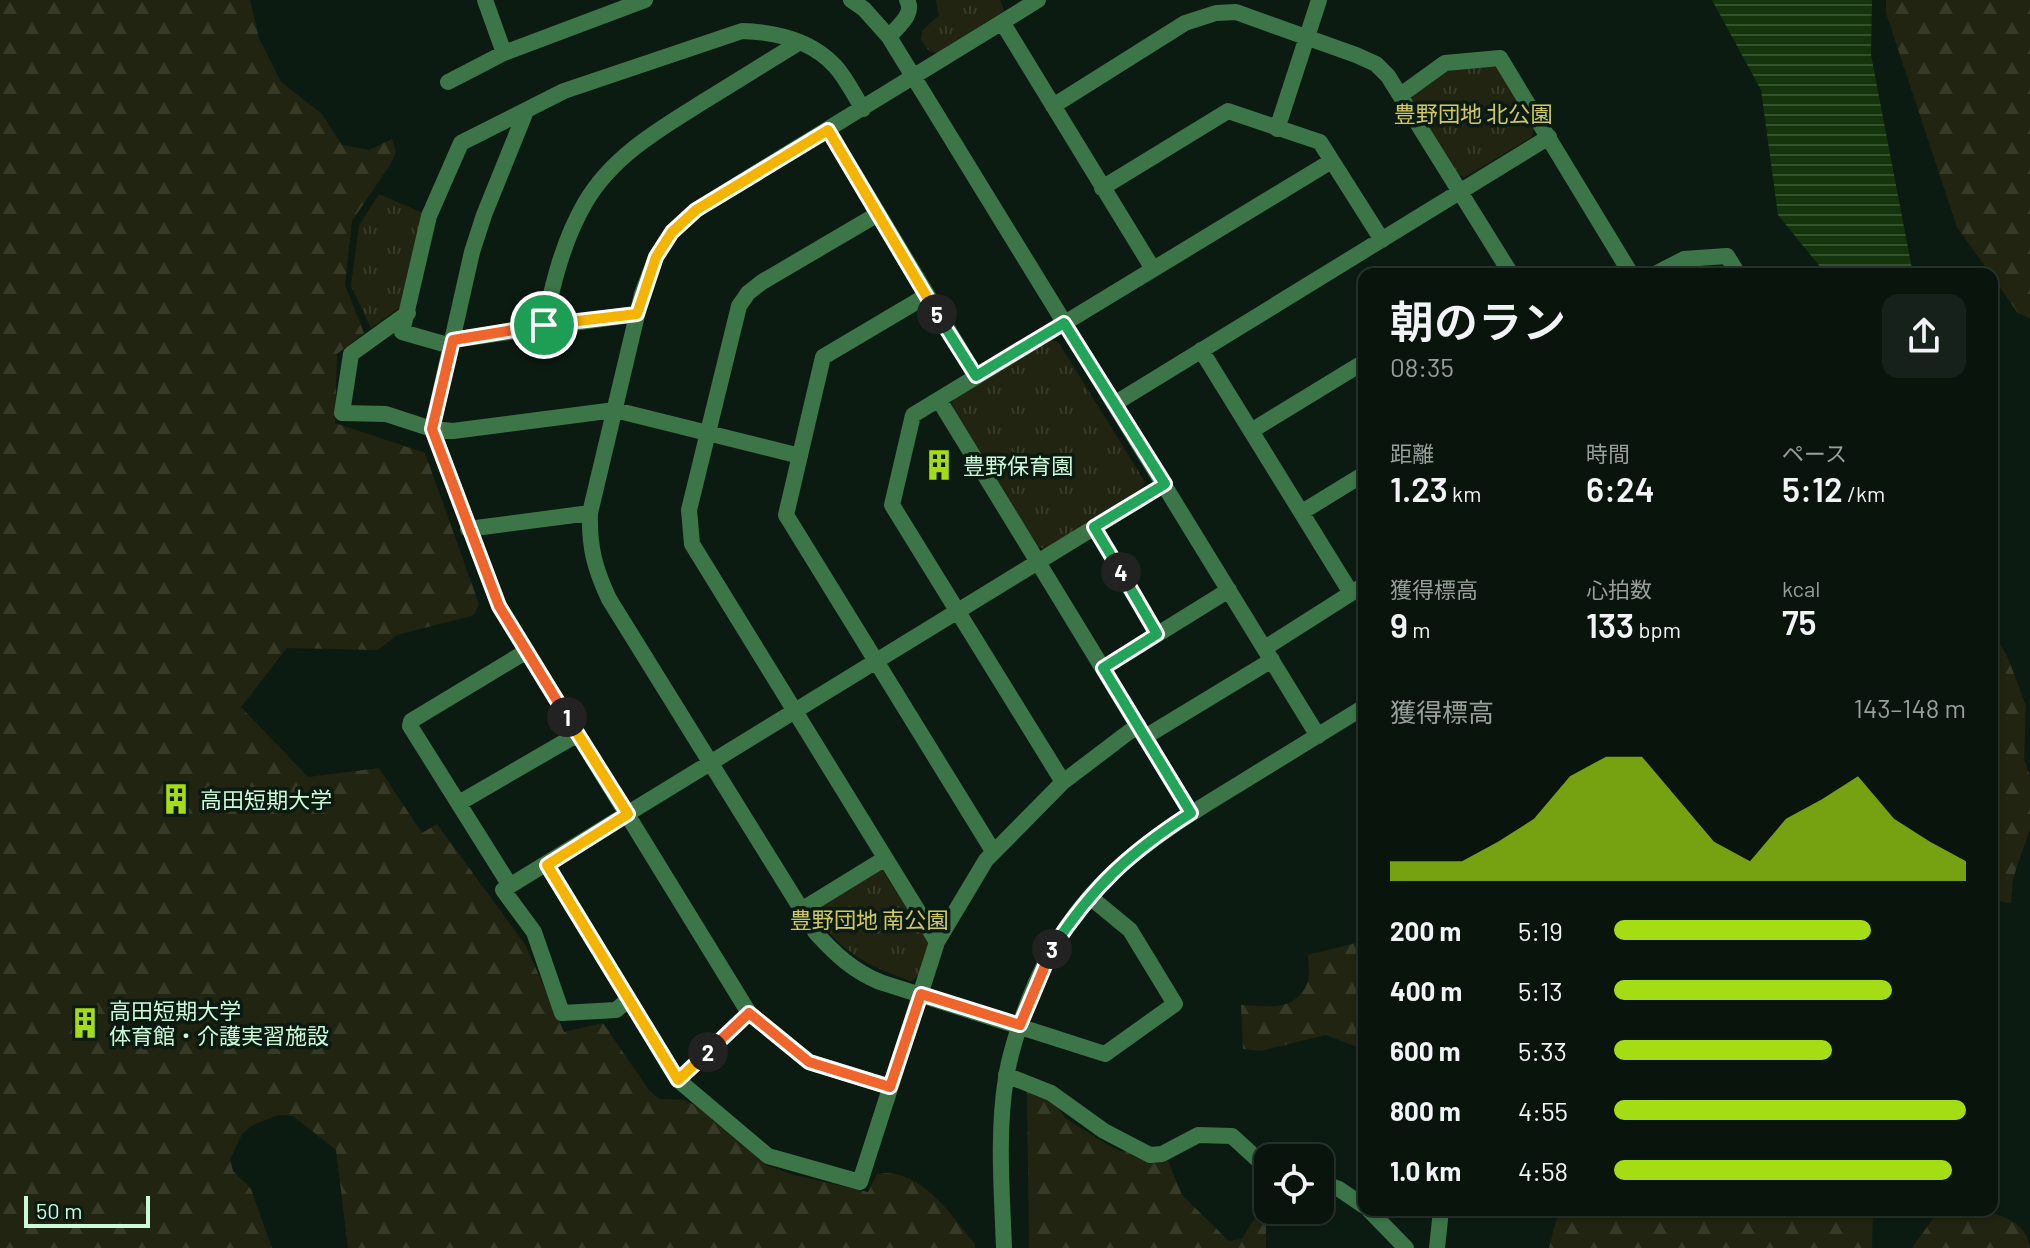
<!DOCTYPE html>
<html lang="ja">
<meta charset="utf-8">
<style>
body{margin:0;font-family:Barlow,"Noto Sans JP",sans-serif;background:#17211b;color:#f1f3f6;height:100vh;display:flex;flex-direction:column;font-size:30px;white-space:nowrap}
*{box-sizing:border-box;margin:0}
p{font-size:26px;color:#999e9d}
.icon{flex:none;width:44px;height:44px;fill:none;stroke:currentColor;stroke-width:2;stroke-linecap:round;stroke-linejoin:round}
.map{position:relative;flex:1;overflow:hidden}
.details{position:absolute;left:1358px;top:268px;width:640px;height:948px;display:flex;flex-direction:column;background:#09140d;border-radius:16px;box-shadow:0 2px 6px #0004,0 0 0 2px #29332e}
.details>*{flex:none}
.controls{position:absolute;left:1254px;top:1144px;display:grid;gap:16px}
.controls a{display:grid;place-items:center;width:80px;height:80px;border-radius:16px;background:#09140d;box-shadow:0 2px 6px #0004,0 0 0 2px #29332e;font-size:40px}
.scale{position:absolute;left:24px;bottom:20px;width:126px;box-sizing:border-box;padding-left:8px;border:4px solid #cbfad9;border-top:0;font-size:22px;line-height:28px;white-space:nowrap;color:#cbfad9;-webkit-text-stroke:6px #0c1b11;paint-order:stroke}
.pin{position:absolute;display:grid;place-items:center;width:68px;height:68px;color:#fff;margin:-34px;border:4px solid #fff;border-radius:50%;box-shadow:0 2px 8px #0007}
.km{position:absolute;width:40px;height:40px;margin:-20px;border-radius:50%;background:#222;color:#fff;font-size:22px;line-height:40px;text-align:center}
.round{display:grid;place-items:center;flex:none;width:84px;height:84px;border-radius:16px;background:#17211b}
.summary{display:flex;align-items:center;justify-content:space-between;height:136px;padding:0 32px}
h1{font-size:44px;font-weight:600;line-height:60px}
.figures{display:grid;grid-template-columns:repeat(3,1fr);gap:12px;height:136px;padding:8px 32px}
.figures div{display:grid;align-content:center}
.figures b{font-size:34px;font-weight:600}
.figures small{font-size:22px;font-weight:400}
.figures p{font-size:22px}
.chart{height:224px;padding:16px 32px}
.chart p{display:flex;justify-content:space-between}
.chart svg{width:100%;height:144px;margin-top:8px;fill:#a5dd14;opacity:.7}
ul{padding:0 32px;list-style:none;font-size:26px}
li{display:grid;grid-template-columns:128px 96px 1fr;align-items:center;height:60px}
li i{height:20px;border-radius:10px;background:#a5dd14}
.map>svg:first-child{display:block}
.grass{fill:url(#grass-tufts)}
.forest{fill:url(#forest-firs)}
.water{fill:url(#water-rules)}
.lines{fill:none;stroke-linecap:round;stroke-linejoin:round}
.minor{stroke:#3c7648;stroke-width:16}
.split-1-casing{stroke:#fff;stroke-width:16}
.split-2-casing{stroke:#fff;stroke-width:16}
.split-3-casing{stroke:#fff;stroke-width:16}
.split-4-casing{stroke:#fff;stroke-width:16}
.split-5-casing{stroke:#fff;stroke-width:16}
.split-6-casing{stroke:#fff;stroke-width:16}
.split-1{stroke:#f0652b;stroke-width:10}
.split-2{stroke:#f5b400;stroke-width:10}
.split-3{stroke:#f0652b;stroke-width:10}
.split-4{stroke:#22a559;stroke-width:10}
.split-5{stroke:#22a559;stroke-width:10}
.split-6{stroke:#f5b400;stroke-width:10}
.labels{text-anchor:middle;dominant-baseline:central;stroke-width:7;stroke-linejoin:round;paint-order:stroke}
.park-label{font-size:22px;fill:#d2ca5f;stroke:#0c1b11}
.poi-label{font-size:22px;fill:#cbfad9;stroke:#0c1b11;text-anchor:start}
</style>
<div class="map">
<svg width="2030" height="1248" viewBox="0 0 2030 1248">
<defs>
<pattern id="grass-tufts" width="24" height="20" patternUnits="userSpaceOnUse" patternTransform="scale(2)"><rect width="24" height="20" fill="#212410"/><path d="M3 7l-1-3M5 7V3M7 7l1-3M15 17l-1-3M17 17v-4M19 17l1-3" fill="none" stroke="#363a27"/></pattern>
<pattern id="forest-firs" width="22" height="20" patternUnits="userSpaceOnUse" patternTransform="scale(2)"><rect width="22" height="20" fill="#212410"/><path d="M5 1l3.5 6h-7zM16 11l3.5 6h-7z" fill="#363a27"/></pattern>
<pattern id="water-rules" width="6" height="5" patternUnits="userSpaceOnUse" patternTransform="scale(2)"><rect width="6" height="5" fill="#14340c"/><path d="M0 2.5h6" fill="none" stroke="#35522f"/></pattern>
</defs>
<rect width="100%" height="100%" fill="#0c1b11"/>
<path class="grass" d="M 936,0 L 1000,0 L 1004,11 L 937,53 L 929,51 L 921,40 L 922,31 L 939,15 Z
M 1495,65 L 1534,126 L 1532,137 L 1465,177 L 1458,175 L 1412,99 L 1413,94 L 1447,71 Z
M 379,194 L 423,213 L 406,297 L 399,308 L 371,328 L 351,286 L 359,225 Z
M 1052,340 L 1059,343 L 1145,482 L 1141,490 L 1046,549 L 1038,547 L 952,409 L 953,398 Z
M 880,867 L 929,943 L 919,975 L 911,981 C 866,965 838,951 813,909 Z"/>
<path class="forest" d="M 0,0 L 250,0 L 259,38 L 281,82 L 322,114 L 342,145 L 369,150 L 392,139 L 396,152 L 390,165 L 352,221 L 345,285 L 364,333 L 337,354 L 335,423 L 425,453 L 479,604 L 474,615 L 397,635 L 378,650 L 287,648 L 241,707 L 308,777 L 379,768 L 422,833 L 437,824 L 526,946 L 564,1032 L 603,1023 L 648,1089 L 659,1099 L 684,1100 L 695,1105 L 766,1165 L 794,1175 L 868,1192 L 877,1174 C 920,1166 952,1216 975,1244 L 975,1248 L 348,1248 L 336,1150 L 293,1116 L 278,1115 L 253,1125 L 242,1134 L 230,1159 L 233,1171 L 251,1189 L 272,1248 L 0,1248 Z
M 1886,0 L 2030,0 L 2030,319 L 2018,313 L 1957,227 L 1886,13 Z
M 1992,630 L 2008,658 L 2026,706 L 2024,759 L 2030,777 L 2030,829 L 2013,879 L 2011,903 L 1998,901 L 1992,894 Z
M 1364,941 L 1364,1052 L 1362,1049 L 1326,1035 L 1261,1051 L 1243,1049 L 1241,1005 C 1267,1006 1297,1013 1308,981 C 1310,974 1308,963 1308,955 Z
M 1027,1091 L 1051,1096 L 1065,1118 L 1108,1145 L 1120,1151 L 1145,1150 L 1168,1161 L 1182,1195 L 1229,1241 L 1242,1239 L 1255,1218 L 1266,1224 L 1266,1248 L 1029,1248 Z
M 1559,1210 L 1873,1210 L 1872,1248 L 1549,1248 Z
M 1957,1210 C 1983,1210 2026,1214 2030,1248 L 1912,1248 L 1937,1213 Z"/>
<path class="water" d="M 1712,0 L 1872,0 L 1871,55 L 1913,274 L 1826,274 L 1778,215 L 1761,90 Z"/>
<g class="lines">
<path class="minor" d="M 485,0 L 504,53
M 851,0 L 864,9 L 889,37 L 1318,736
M 1038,0 L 696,210 L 672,232 L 656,257 L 642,294 L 590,513 C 589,548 595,569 609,599 L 816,933 C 835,954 853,971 880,982 L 1105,1054 L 1175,1004 L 1130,930 L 1090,897
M 1002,22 L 1153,269
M 889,37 C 898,26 915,14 907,0
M 448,82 L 504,53 L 645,0
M 1402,94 L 1445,63 L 1500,58 L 1631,274
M 1053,106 L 1185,23 L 1216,13 L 1236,12 L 1356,55 L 1376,64 L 1388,76 L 1511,274
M 526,111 L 484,215 L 472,252 L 432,429 L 499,606 L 749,1013 L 809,1062 L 890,1087
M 1277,129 L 1319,0
M 828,130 L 976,376
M 1102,188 L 1228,111 L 1320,142 L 1382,240
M 878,214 L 762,282 L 748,293 L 739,306 L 689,510 L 692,544 L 937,942
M 1655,274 L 1684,259 L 1727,256 L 1738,274
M 926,296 L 823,357 L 786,515 L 993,851
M 408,313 L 351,354 L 342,413 L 386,414 L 432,429 L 453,431 L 615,410 L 800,456
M 544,325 C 553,283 563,241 585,203 C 612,156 661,128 706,100 C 737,81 769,61 800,42
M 453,340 L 637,314
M 451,346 L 402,332 L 429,216 L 461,143 L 564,91 L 742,31 C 775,32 811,40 835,66 C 846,78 854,95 863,109
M 1201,350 L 1351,593
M 939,400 L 1191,813
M 1114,404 L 1549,137
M 1251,431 L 1364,362
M 1302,512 L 1364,474
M 1094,527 L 1157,634
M 468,529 L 590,513
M 1265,648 L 1364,585
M 1103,668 L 1229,590
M 1145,737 L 1272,660
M 1063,782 L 892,505 L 913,415 L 1330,162
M 459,803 L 578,734
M 547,865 L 678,1080 L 768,1156 L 860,1182 L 937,942 L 986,860 L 1063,782 L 1138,725
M 509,884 L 410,726 L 411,721 L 527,651
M 801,910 L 884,859
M 628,1000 L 616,1010 L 562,1013 L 534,932 L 503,890 L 1165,484
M 1006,1075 L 1051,1093 L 1104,1131 L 1150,1155 L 1162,1154 L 1198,1135 L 1232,1136 L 1268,1169
M 678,1080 L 749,1013
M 1320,1182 L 1339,1189 L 1364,1206
M 1369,1210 L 1406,1248
M 1004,1248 C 1002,1192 997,1133 1006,1078 C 1010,1052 1019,1026 1028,1002 C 1072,888 1140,844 1239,784 C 1281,758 1322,733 1364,707
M 1437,1248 L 1441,1210"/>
</g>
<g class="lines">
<defs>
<path id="split-1" d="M 544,325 L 453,340 L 432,429 L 499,606 L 567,717"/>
<path id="split-2" d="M 567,717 L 628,814 L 547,865 L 678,1080 L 708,1052"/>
<path id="split-3" d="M 708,1052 L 749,1013 L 809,1062 L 890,1087 L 921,994 L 1020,1025 L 1052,949"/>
<path id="split-4" d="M 1052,949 C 1092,887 1130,852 1191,813 L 1103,668 L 1157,634 L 1121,572"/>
<path id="split-5" d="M 937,314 L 976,376 L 1064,323 L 1165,484 L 1094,527 L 1121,572"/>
<path id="split-6" d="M 544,325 L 637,314 L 656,257 L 672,232 L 696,210 L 828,130 L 937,314"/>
</defs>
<use href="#split-1" class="split-1-casing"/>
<use href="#split-2" class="split-2-casing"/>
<use href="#split-3" class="split-3-casing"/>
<use href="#split-4" class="split-4-casing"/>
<use href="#split-5" class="split-5-casing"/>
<use href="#split-6" class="split-6-casing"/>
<use href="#split-1" class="split-1"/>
<use href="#split-2" class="split-2"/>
<use href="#split-3" class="split-3"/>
<use href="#split-4" class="split-4"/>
<use href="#split-5" class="split-5"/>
<use href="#split-6" class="split-6"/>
</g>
<defs>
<symbol id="building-bare" viewBox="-9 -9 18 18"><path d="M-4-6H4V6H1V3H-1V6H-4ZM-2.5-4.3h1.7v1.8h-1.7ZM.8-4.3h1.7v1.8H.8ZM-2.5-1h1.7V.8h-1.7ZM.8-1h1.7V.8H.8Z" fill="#a5dd14" stroke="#0c1b11" stroke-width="2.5" paint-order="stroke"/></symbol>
</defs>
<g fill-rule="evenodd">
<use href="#building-bare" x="917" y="443" width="44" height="44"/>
<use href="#building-bare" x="154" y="777" width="44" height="44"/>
<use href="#building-bare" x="63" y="1001" width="44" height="44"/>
</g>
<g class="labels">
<g class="park-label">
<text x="1473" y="113">豊野団地 北公園</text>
<text x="869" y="919">豊野団地 南公園</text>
</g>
<g class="poi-label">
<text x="963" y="465">豊野保育園</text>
<text x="200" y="799">高田短期大学</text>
<text x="109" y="1010">高田短期大学<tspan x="109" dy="25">体育館・介護実習施設</tspan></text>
</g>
</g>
</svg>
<div class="controls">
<a><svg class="icon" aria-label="locate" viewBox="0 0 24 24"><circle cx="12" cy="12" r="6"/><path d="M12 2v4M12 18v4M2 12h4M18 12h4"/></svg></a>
</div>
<div class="scale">50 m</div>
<div class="pin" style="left:544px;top:325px;background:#1e9e55"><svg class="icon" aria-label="arrive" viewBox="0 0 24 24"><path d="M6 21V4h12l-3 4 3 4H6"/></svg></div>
<b class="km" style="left:567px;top:717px">1</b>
<b class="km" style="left:708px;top:1052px">2</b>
<b class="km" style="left:1052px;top:949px">3</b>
<b class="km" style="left:1121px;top:572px">4</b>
<b class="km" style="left:937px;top:314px">5</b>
<section class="details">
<div class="summary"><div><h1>朝のラン</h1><p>08:35</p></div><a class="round"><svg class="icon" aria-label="share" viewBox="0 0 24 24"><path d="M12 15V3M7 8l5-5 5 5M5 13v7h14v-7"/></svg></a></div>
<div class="figures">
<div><p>距離</p><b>1.23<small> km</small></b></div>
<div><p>時間</p><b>6:24</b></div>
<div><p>ペース</p><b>5:12<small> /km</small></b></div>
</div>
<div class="figures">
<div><p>獲得標高</p><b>9<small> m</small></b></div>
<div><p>心拍数</p><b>133<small> bpm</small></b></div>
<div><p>kcal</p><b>75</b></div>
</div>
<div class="chart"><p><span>獲得標高</span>143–148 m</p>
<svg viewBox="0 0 160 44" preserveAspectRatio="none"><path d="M0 44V38L10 38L20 38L30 32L40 25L50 12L60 6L70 6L80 19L90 32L100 38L110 25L120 19L130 12L140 25L150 32L160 38V44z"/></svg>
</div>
<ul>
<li><b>200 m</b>5:19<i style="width:73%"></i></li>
<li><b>400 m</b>5:13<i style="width:79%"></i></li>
<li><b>600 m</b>5:33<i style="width:62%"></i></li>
<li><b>800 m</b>4:55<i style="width:100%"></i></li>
<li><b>1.0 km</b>4:58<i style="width:96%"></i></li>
</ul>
</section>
</div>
